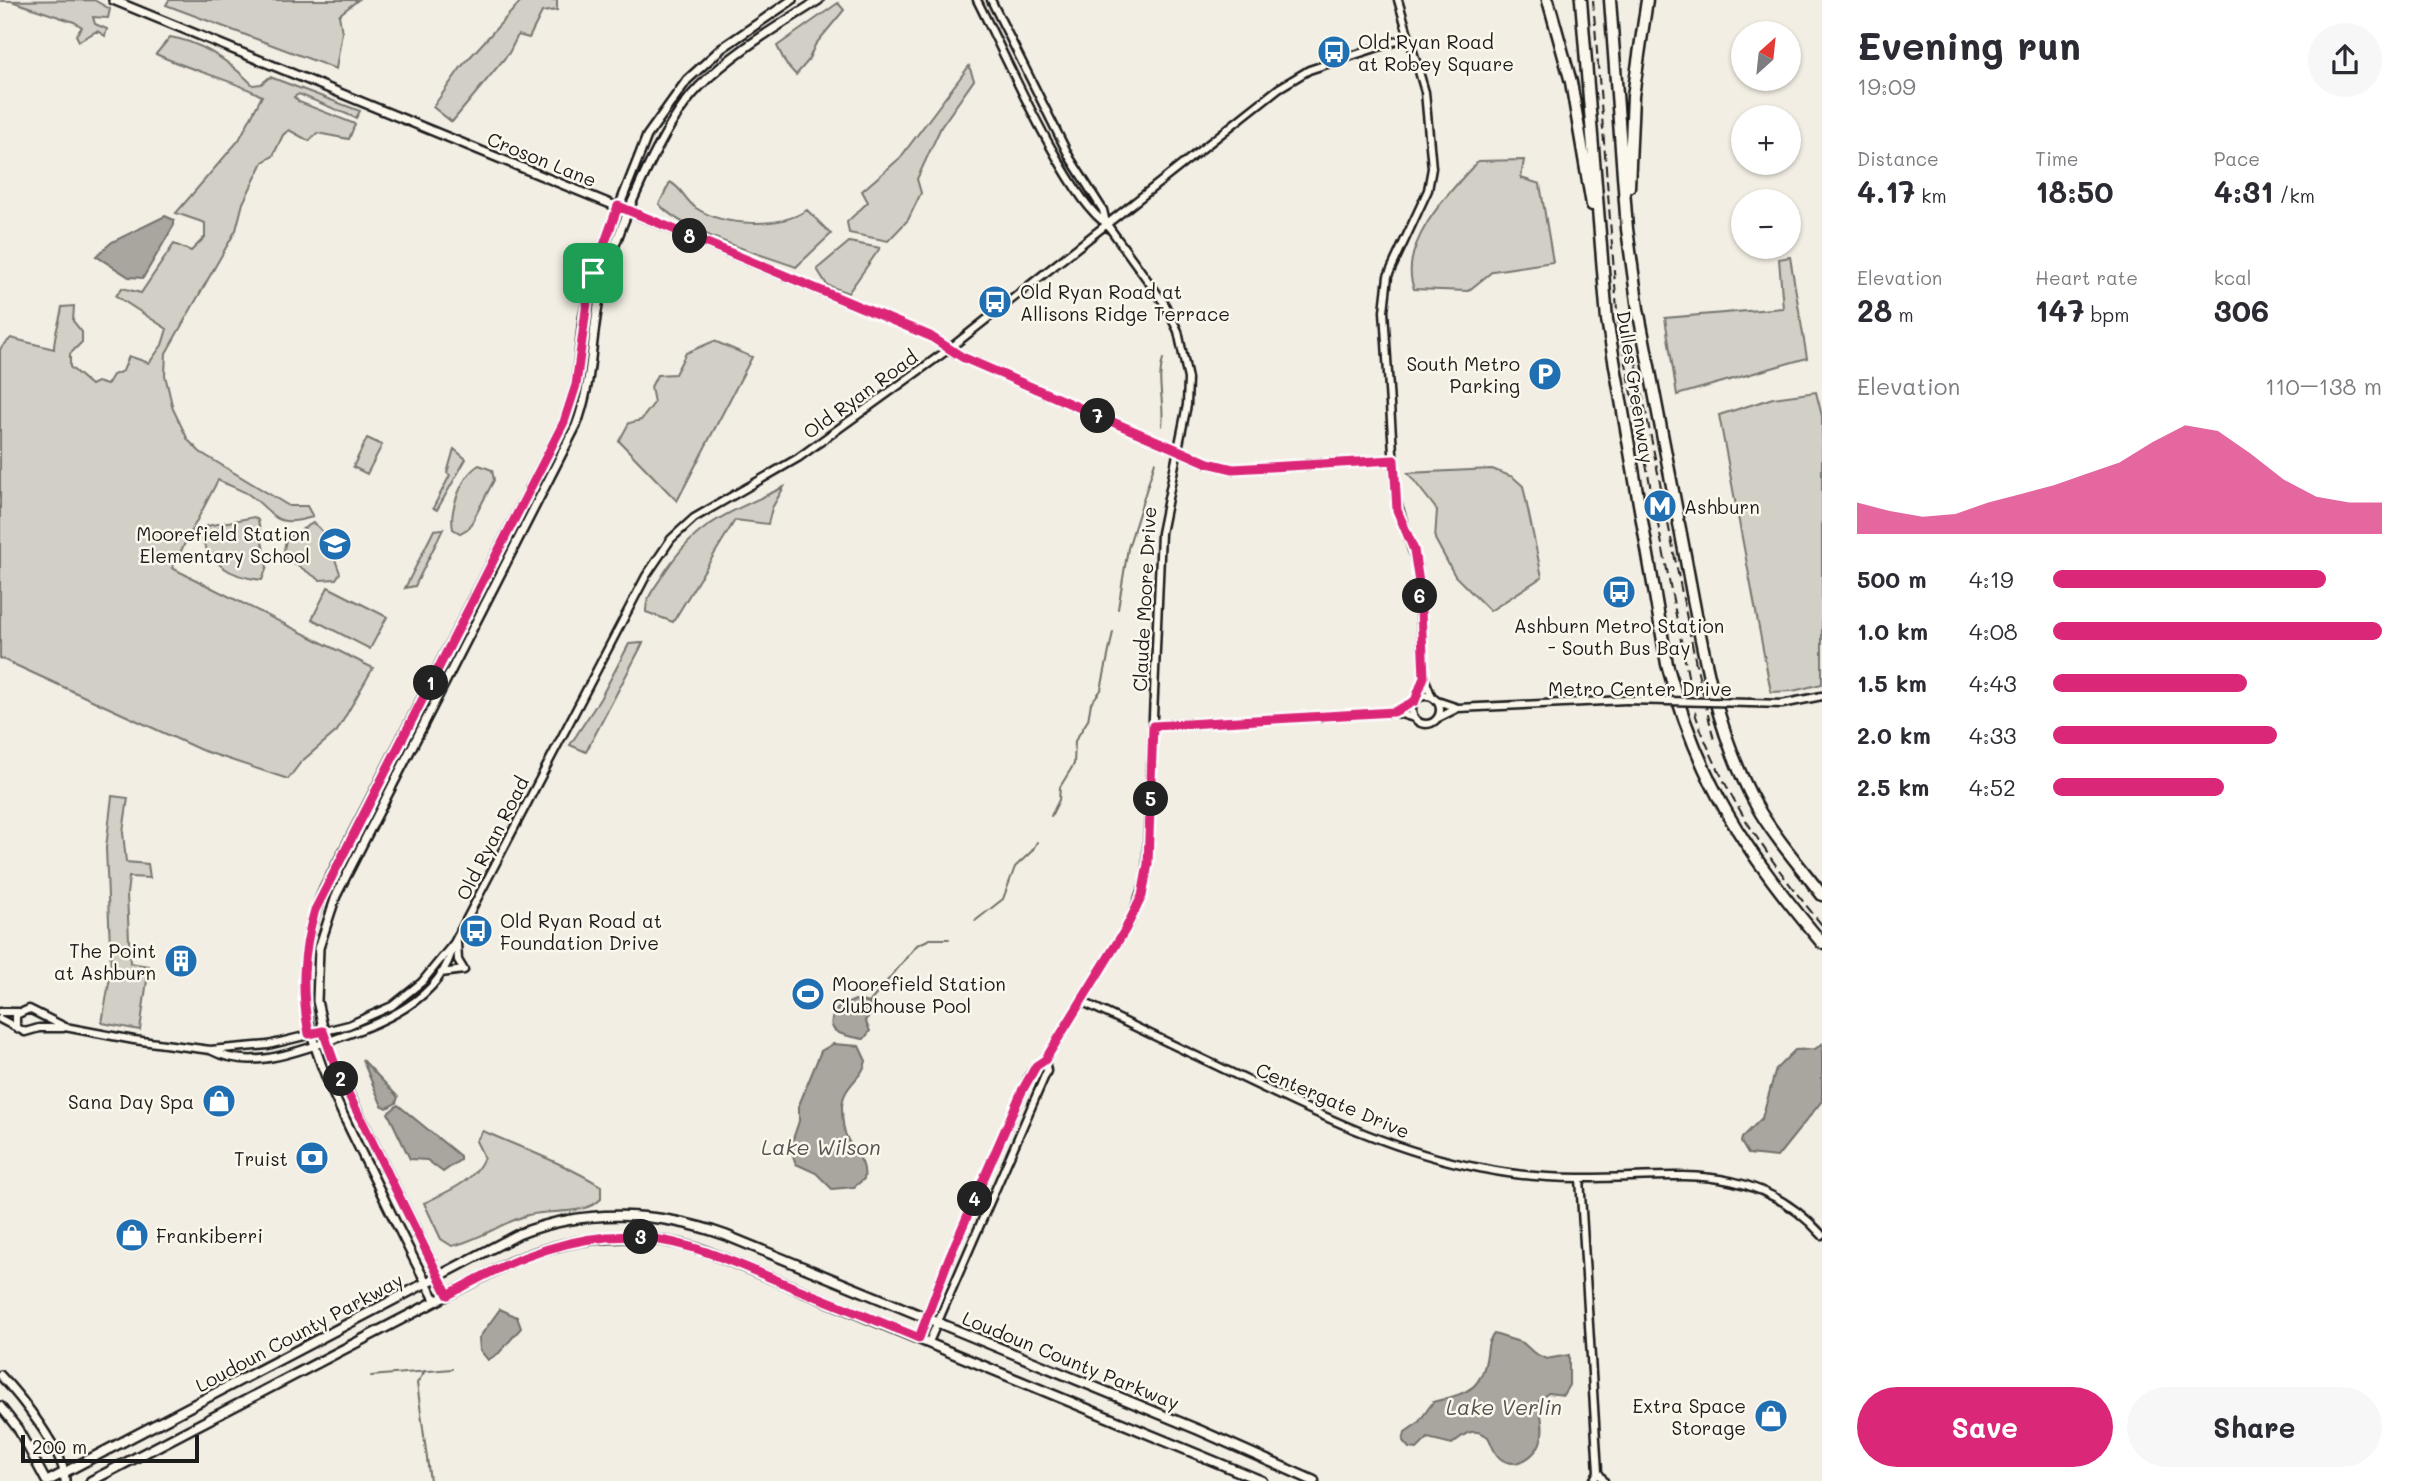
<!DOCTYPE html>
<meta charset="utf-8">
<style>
body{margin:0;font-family:Mali,sans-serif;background:#f7f7f7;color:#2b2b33;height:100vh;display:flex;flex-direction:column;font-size:26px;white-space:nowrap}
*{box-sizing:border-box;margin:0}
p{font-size:23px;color:#7c7c81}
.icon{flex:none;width:38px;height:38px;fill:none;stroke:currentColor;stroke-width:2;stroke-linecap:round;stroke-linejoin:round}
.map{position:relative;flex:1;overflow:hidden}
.sheet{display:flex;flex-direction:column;background:#fff;width:595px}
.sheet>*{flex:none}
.needle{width:46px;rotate:27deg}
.buttons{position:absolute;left:1731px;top:21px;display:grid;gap:14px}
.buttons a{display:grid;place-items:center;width:70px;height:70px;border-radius:50%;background:#fff;box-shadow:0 2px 5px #0004;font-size:35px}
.scale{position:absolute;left:21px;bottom:18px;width:178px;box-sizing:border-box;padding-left:7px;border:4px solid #1c1c1c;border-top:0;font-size:19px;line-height:24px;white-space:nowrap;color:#1c1c1c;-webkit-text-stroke:5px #fbf7ec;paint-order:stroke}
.pin{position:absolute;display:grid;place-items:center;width:60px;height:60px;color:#fff;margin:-30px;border-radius:14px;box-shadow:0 4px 10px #0006}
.km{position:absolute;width:35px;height:35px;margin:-18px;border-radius:50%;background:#222;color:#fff;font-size:19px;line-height:35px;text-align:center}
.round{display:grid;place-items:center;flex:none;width:74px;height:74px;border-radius:37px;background:#f7f7f7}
.headline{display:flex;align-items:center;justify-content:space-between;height:119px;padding:0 35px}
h1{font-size:38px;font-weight:700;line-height:52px}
.stats{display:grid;grid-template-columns:repeat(3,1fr);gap:10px;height:119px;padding:7px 35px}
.stats div{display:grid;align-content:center}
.stats b{font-size:30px;font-weight:700}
.stats small{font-size:19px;font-weight:400}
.stats p{font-size:19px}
.chart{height:196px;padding:14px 35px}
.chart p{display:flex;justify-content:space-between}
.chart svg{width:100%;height:126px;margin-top:7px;fill:#db2777;opacity:.7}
.button{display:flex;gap:14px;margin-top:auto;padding:14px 35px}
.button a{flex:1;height:80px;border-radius:42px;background:#db2777;color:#fff;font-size:28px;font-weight:700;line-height:80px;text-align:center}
.button a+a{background:#f7f7f7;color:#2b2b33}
ul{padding:0 35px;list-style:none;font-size:23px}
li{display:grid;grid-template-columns:112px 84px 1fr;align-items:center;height:52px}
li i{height:18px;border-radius:9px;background:#db2777}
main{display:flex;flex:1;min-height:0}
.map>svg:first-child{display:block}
.green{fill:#d2cfc6;stroke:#777671;stroke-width:2}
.water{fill:#a9a6a0;stroke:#716f6b;stroke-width:2}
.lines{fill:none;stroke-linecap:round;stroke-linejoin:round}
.stream{stroke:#716f6b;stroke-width:2}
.tertiary-casing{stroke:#1c1c1c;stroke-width:11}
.secondary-casing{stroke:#1c1c1c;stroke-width:12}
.primary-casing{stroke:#1c1c1c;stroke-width:13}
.motorway-casing{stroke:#1c1c1c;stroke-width:15}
.tertiary{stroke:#fbf7ec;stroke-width:6}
.secondary{stroke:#fbf7ec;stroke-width:7}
.primary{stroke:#fbf7ec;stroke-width:8}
.motorway{stroke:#fbf7ec;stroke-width:10}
.rail{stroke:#1c1c1c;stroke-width:2;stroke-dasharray:10 5;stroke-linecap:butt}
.tertiary-bridge-casing{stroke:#1c1c1c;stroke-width:11;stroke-linecap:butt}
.tertiary-bridge{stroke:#fbf7ec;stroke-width:6}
.route-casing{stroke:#fff;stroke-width:14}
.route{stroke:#db2777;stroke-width:9}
.labels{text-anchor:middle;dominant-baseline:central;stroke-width:5;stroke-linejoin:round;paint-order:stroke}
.poi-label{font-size:19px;fill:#1c1c1c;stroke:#fbf7ec;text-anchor:start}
.street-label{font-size:19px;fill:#1c1c1c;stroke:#fbf7ec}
.water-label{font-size:21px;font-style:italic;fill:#545351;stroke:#fbf7ec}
</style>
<main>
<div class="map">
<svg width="1822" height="1481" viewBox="0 0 1822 1481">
<rect width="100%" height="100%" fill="#f2eee4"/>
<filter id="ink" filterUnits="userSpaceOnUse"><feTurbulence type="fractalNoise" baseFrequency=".0143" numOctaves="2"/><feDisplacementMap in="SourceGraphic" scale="14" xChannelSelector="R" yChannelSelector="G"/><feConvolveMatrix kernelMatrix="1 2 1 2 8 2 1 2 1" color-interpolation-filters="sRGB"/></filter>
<g filter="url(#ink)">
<path class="green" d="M 94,0 L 110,9 L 108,18 L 93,17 L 95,24 L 107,29 L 105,36 L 97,31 L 79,41 L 76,35 L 82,27 L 74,22 L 11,1 L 0,1 Z
M 169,0 L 358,0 L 339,15 L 342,32 L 336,69 L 166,5 Z
M 522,0 L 557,0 L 557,10 L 542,12 L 529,38 L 518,35 L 509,53 L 452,122 L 433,107 L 462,66 Z
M 838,3 L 844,10 L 815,45 L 808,61 L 796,75 L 786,64 L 777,46 Z
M 170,37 C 202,42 230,62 253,85 L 261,84 L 270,77 L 360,111 L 356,118 L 299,94 L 294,97 L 299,102 L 355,124 L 349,139 L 317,133 L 309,141 L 289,130 L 283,135 L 273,156 L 263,162 L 243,203 L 236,230 L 166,353 L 165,375 L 173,409 L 188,440 L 200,452 L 289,506 L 307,506 L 313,517 C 270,529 278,514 248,494 C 239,489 228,485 218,480 L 172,568 L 373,668 L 337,731 L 301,762 L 288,779 L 201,750 L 0,658 L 0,349 L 11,338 L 54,349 C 54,333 60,322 62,307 L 74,306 L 73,321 L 82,332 L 82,342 L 70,354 L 70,367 L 91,385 L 97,382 L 107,385 L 113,375 L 123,371 L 129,356 L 149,363 L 162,345 L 167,329 L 116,296 L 122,288 L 141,293 L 174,244 L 191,251 L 205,237 L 205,223 L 176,213 L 239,140 L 262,96 C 229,78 191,71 156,54 Z
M 969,66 L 974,80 L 941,127 L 917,179 L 921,193 L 908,220 L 888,241 L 849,233 L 847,222 L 868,202 L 862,191 L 900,158 Z
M 1524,160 L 1521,178 L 1540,184 L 1553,262 L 1493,271 L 1468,291 L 1414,289 C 1397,245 1450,191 1478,161 Z
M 670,182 C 683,189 684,199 696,208 C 724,227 780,228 807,210 L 831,234 L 796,267 C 760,254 683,232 659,204 Z
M 849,242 L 880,248 L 848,293 L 827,285 L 817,269 Z
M 1790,257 L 1807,358 L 1677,395 L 1665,318 L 1783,308 L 1779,259 Z
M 714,341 L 752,357 L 677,501 L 619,441 L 629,423 L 641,420 L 654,403 L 651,387 L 657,375 L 675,374 L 686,353 Z
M 1816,392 L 1822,416 L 1822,684 L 1793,691 L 1771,692 L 1719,415 L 1773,398 Z
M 367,438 L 382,445 L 367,474 L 353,467 Z
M 454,449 L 466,459 L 437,510 L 433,508 L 450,475 L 447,473 Z
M 479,465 L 492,470 L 494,480 L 469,528 L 460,533 L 453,529 C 449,510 462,475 479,465 Z
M 1492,469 L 1513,477 L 1523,486 L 1542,577 L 1490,611 L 1455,576 L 1435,539 L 1437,510 L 1408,473 Z
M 784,487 L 772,508 L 768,524 L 735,520 L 673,622 L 646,612 C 645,599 654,589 661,578 C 695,522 728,514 784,487 Z
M 254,517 L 258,520 L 267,567 L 262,580 C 229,577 209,563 199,532 L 207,526 Z
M 313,523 C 327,530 334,558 340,573 L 336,579 L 320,580 L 283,556 L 286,539 Z
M 443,529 L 415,586 L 405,588 L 434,530 Z
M 328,587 L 387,617 L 370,649 L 312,619 Z
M 643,643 L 586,752 L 570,745 L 600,699 L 629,644 Z
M 112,796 L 128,798 L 123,832 L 126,862 L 148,864 L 150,878 L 129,877 L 127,894 L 130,963 L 149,966 L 140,1030 L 102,1023 L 111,971 L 106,848 Z
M 483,1131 C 524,1149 563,1163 601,1186 L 601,1199 C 584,1216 551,1209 528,1215 C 501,1223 479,1240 452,1246 L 441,1239 L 424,1203 C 446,1192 475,1182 484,1157 L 476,1141 Z"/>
<path class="water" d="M 165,216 L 174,220 L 174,225 L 143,278 L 129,277 L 96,256 L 112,242 Z
M 855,1000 L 869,1003 L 875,1011 L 865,1020 L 870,1031 L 864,1039 C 845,1036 818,1033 839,1007 Z
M 833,1044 L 859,1046 L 866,1061 C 863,1079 842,1085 842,1108 C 842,1117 843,1131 848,1140 C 855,1153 867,1162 864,1179 L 854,1187 L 832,1189 L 816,1173 L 796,1164 L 790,1148 L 799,1121 L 799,1105 L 821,1051 Z
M 1822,1044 L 1822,1101 L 1777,1157 L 1748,1154 L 1741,1142 L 1742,1138 L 1762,1118 L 1776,1069 L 1795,1050 L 1815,1049 Z
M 362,1059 L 398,1097 L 396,1103 L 387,1108 L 382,1106 Z
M 398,1105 L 460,1156 L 460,1160 L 443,1172 L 427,1160 L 410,1159 L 388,1113 Z
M 500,1309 L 517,1317 L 521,1328 L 499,1353 L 488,1360 L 480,1350 L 479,1338 Z
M 1494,1334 L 1523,1343 L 1534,1353 L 1546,1359 L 1569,1355 L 1569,1385 L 1563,1395 L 1548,1393 L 1539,1401 C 1540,1413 1545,1428 1541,1440 C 1536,1459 1508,1474 1495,1452 C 1492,1447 1491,1442 1488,1437 C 1473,1426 1464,1434 1452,1444 L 1428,1438 L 1417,1449 L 1409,1448 L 1403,1441 L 1405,1432 L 1418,1423 L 1433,1402 C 1465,1393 1482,1392 1487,1354 C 1488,1346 1488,1340 1494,1334 Z"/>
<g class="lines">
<path class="stream" d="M 1162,426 C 1165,403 1156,382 1163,359
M 1118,609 L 1128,548 L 1155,462
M 1051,816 L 1059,800 L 1060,787 L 1074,764 L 1075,741 L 1088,720 L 1091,703 L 1101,690 L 1113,632
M 975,921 L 1003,899 L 1015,867 L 1032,851 L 1037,842
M 869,1003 L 917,945 L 930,939 L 949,939
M 425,1371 L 417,1383 L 430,1481
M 371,1376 L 452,1369"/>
<defs>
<path id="tertiary" d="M 977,0 C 1000,45 1070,203 1106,223
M 1398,0 L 1425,92 L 1432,168 L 1428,190 L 1388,276 L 1384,311 L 1396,499 L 1417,565 L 1424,677 L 1432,697
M 630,212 L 930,336 L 962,357 L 1207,463 L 1233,469 L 1394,460
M1412 710a14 14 0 1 1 28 0a14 14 0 1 1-28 0Z
M 1437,701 L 1458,708
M 1750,703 L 1782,704 L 1822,696
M 1394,712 L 1414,718
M 1438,718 L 1458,708 L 1626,700
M 1153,726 L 1394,712 L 1413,705
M 457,943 L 458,960 L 464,970
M 441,973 L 464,970
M 1081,1001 C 1138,1028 1195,1055 1253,1083 C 1326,1118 1399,1153 1480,1168 C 1513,1175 1547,1178 1580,1178 C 1672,1179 1752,1157 1822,1235
M 0,1012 L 19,1012
M 0,1019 L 25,1032 L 39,1028 L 63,1028
M 16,1025 L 16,1015 L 29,1009 L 65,1027 L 134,1040 L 210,1050 L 268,1045 L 349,1025 L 392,1006 L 422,982 L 454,943
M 210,1050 C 248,1070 291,1054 329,1041 C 378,1024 442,1002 454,943 L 646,576 L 671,539 L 694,518 L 798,458 L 949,349 L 1279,88 L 1309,70 L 1409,37
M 1580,1178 L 1598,1472 L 1593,1481
M 919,1338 L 949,1258 L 1029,1076 L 1036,1066 L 1045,1060 L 1130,922 L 1146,878 L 1161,533 L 1187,405 L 1188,379 L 1178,331 L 1164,303 L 1106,223 L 1103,210 L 1070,158 L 991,0
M 929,1342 L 1047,1071 L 1045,1060
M 1598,1472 L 1604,1481"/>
<path id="secondary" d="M 113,0 L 630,212
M 448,1295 L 329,1053 L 317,1001 L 319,948 L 336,896 L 576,426 C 594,380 590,333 602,286 C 616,233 661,125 699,87 C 734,51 777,27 819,0
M 436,1301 C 410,1254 388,1206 364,1158 C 319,1065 279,995 323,891 L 564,422 L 576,385 L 583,319 L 593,273 L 647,136 L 687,80 L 722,48 L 792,0
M 0,1375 C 20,1396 66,1453 65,1481
M 0,1406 L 18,1429 L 46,1481"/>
<path id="primary" d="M 48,1481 L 519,1234 C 585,1208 658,1211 725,1235 L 1199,1430 L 1314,1481
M 91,1481 L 509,1263 C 572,1235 637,1229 703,1250 L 1262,1481"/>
<path id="motorway" d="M 1548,0 L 1571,82 L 1592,205
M 1581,0 L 1607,320 L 1667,664 C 1700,785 1743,848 1822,943
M 1610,0 L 1627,229 L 1638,309 L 1678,517
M 1629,187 L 1633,96 L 1647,0
M 1679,524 C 1698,619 1709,719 1756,805 C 1774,837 1800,866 1822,895"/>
</defs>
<use href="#tertiary" class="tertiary-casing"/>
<use href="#secondary" class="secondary-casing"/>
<use href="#primary" class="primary-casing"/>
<use href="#motorway" class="motorway-casing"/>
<use href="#tertiary" class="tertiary"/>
<use href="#secondary" class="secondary"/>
<use href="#primary" class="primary"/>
<use href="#motorway" class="motorway"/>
<path class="rail" d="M 1593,0 L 1618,323 L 1696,716 C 1723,794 1770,862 1822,925
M 1630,332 L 1696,664 L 1714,740"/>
<defs>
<path id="tertiary-bridge" d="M 1626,700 L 1750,703"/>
</defs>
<use href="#tertiary-bridge" class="tertiary-bridge-casing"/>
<use href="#tertiary-bridge" class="tertiary-bridge"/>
</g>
</g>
<g class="lines" filter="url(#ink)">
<defs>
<path id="route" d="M 618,206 L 930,336 L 962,357 L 1208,463 L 1233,469 L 1394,460 L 1397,510 L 1414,550 L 1420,589 L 1424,677 L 1415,701 L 1394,712 L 1153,726 L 1148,864 L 1142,896 L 1125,930 L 1045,1060 L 1036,1066 L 1022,1091 L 949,1258 L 919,1338 C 876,1320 833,1303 790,1286 C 731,1261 673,1232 607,1237 C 549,1242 497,1267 448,1295 L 338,1073 L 323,1031 L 309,1034 C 301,991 302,953 315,910 L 564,422 L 576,385 L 589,287 Z"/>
</defs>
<use href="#route" class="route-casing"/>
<use href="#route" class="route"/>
</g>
<defs>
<symbol id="bus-disc" viewBox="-11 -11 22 22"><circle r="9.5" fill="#1f6fb2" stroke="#fbf7ec"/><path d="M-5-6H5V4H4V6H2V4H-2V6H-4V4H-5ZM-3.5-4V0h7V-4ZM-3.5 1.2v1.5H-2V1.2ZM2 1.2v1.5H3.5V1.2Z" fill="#fff"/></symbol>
<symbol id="parking-disc" viewBox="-11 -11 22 22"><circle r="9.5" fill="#1f6fb2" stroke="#fbf7ec"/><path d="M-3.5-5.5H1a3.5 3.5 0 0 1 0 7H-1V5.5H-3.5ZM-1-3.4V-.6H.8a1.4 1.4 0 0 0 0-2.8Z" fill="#fff"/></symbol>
<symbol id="metro-disc" viewBox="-11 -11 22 22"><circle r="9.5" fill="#1f6fb2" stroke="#fbf7ec"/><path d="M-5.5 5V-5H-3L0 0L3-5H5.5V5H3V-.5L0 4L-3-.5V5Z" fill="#fff"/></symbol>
<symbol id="school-disc" viewBox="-11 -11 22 22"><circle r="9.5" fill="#1f6fb2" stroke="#fbf7ec"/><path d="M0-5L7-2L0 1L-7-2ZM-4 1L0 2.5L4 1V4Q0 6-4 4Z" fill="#fff"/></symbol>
<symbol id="building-disc" viewBox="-11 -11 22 22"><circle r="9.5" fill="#1f6fb2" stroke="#fbf7ec"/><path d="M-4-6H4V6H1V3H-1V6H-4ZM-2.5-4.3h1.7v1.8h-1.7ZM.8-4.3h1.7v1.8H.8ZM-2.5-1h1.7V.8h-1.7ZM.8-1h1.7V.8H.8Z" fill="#fff"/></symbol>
<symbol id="stadium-disc" viewBox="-11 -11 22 22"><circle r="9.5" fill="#1f6fb2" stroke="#fbf7ec"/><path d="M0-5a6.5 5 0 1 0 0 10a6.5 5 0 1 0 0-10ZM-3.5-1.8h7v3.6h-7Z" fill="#fff"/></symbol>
<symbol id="shop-disc" viewBox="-11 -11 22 22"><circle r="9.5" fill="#1f6fb2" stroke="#fbf7ec"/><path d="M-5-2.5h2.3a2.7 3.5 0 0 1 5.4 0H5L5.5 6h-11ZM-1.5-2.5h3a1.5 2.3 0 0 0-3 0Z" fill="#fff"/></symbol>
<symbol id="bank-disc" viewBox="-11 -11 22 22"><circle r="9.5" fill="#1f6fb2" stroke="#fbf7ec"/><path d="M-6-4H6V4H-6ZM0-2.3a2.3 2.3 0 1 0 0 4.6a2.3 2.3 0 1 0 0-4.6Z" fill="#fff"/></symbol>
</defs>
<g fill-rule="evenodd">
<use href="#bus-disc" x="1315" y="33" width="38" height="38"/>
<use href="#bus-disc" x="976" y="283" width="38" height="38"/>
<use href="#parking-disc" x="1526" y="355" width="38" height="38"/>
<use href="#metro-disc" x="1641" y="487" width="38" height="38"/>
<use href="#school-disc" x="316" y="525" width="38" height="38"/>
<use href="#bus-disc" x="1600" y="573" width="38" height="38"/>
<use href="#bus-disc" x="457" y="912" width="38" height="38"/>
<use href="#building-disc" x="162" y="942" width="38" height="38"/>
<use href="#stadium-disc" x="789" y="975" width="38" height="38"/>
<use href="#shop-disc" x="200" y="1082" width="38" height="38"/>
<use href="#bank-disc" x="293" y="1139" width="38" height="38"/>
<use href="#shop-disc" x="113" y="1216" width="38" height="38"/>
<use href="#shop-disc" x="1752" y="1397" width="38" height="38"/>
</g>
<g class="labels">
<g class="poi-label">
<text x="1358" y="41">Old Ryan Road<tspan x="1358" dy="22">at Robey Square</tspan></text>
<text x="1020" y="291">Old Ryan Road at<tspan x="1020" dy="22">Allisons Ridge Terrace</tspan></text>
<text x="1520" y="363" text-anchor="end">South Metro<tspan x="1520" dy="22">Parking</tspan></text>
<text x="1684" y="506">Ashburn</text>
<text x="310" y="533" text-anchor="end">Moorefield Station<tspan x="310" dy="22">Elementary School</tspan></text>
<text x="1619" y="625" text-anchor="middle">Ashburn Metro Station<tspan x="1619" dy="22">- South Bus Bay</tspan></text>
<text x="500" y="920">Old Ryan Road at<tspan x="500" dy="22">Foundation Drive</tspan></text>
<text x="156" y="950" text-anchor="end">The Point<tspan x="156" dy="22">at Ashburn</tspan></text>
<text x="832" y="983">Moorefield Station<tspan x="832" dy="22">Clubhouse Pool</tspan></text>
<text x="194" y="1101" text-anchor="end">Sana Day Spa</text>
<text x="288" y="1158" text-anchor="end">Truist</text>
<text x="156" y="1235">Frankiberri</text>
<text x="1746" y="1405" text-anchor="end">Extra Space<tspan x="1746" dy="22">Storage</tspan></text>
</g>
<g class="street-label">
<text transform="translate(542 159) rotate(22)">Croson Lane</text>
<text transform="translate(1636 387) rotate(81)">Dulles Greenway</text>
<text transform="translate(860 394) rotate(-36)">Old Ryan Road</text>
<text transform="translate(1144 599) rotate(-87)">Claude Moore Drive</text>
<text x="1640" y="688">Metro Center Drive</text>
<text transform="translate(492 838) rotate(-63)">Old Ryan Road</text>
<text transform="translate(1333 1100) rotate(23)">Centergate Drive</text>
<text transform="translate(299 1332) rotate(-28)">Loudoun County Parkway</text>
<text transform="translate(1071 1360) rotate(22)">Loudoun County Parkway</text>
</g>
<g class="water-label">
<text x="821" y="1146">Lake Wilson</text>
<text x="1504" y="1406">Lake Verlin</text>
</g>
</g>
</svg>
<div class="buttons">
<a><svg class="needle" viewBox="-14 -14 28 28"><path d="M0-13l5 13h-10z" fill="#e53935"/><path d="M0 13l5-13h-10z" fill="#7c7c81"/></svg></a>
<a>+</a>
<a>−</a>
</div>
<div class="scale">200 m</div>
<div class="pin" style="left:593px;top:273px;background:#1e9e55"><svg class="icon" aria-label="arrive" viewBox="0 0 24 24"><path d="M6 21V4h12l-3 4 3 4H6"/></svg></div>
<b class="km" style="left:431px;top:683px">1</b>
<b class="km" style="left:341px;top:1079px">2</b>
<b class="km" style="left:641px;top:1237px">3</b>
<b class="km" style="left:975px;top:1199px">4</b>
<b class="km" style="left:1151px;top:799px">5</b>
<b class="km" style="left:1420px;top:596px">6</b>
<b class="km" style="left:1098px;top:416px">7</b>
<b class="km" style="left:690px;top:236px">8</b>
</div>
<section class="sheet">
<div class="headline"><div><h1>Evening run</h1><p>19:09</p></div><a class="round"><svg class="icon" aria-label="share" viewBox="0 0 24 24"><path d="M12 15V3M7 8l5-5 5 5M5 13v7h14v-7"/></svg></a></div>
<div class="stats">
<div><p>Distance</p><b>4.17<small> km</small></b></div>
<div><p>Time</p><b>18:50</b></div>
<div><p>Pace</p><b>4:31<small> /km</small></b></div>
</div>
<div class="stats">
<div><p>Elevation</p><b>28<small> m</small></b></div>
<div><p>Heart rate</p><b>147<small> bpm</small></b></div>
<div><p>kcal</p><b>306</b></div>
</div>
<div class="chart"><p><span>Elevation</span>110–138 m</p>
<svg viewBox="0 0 160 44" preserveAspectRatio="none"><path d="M0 44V33L10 36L20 38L30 37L40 33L50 30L60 27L70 23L80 19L90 12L100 6L110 8L120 16L130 25L140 31L150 33L160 33V44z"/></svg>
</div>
<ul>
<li><b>500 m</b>4:19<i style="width:83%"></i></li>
<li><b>1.0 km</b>4:08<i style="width:100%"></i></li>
<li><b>1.5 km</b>4:43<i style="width:59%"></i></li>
<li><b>2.0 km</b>4:33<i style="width:68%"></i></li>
<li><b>2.5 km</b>4:52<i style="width:52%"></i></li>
</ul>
<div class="button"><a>Save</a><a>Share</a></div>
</section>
</main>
